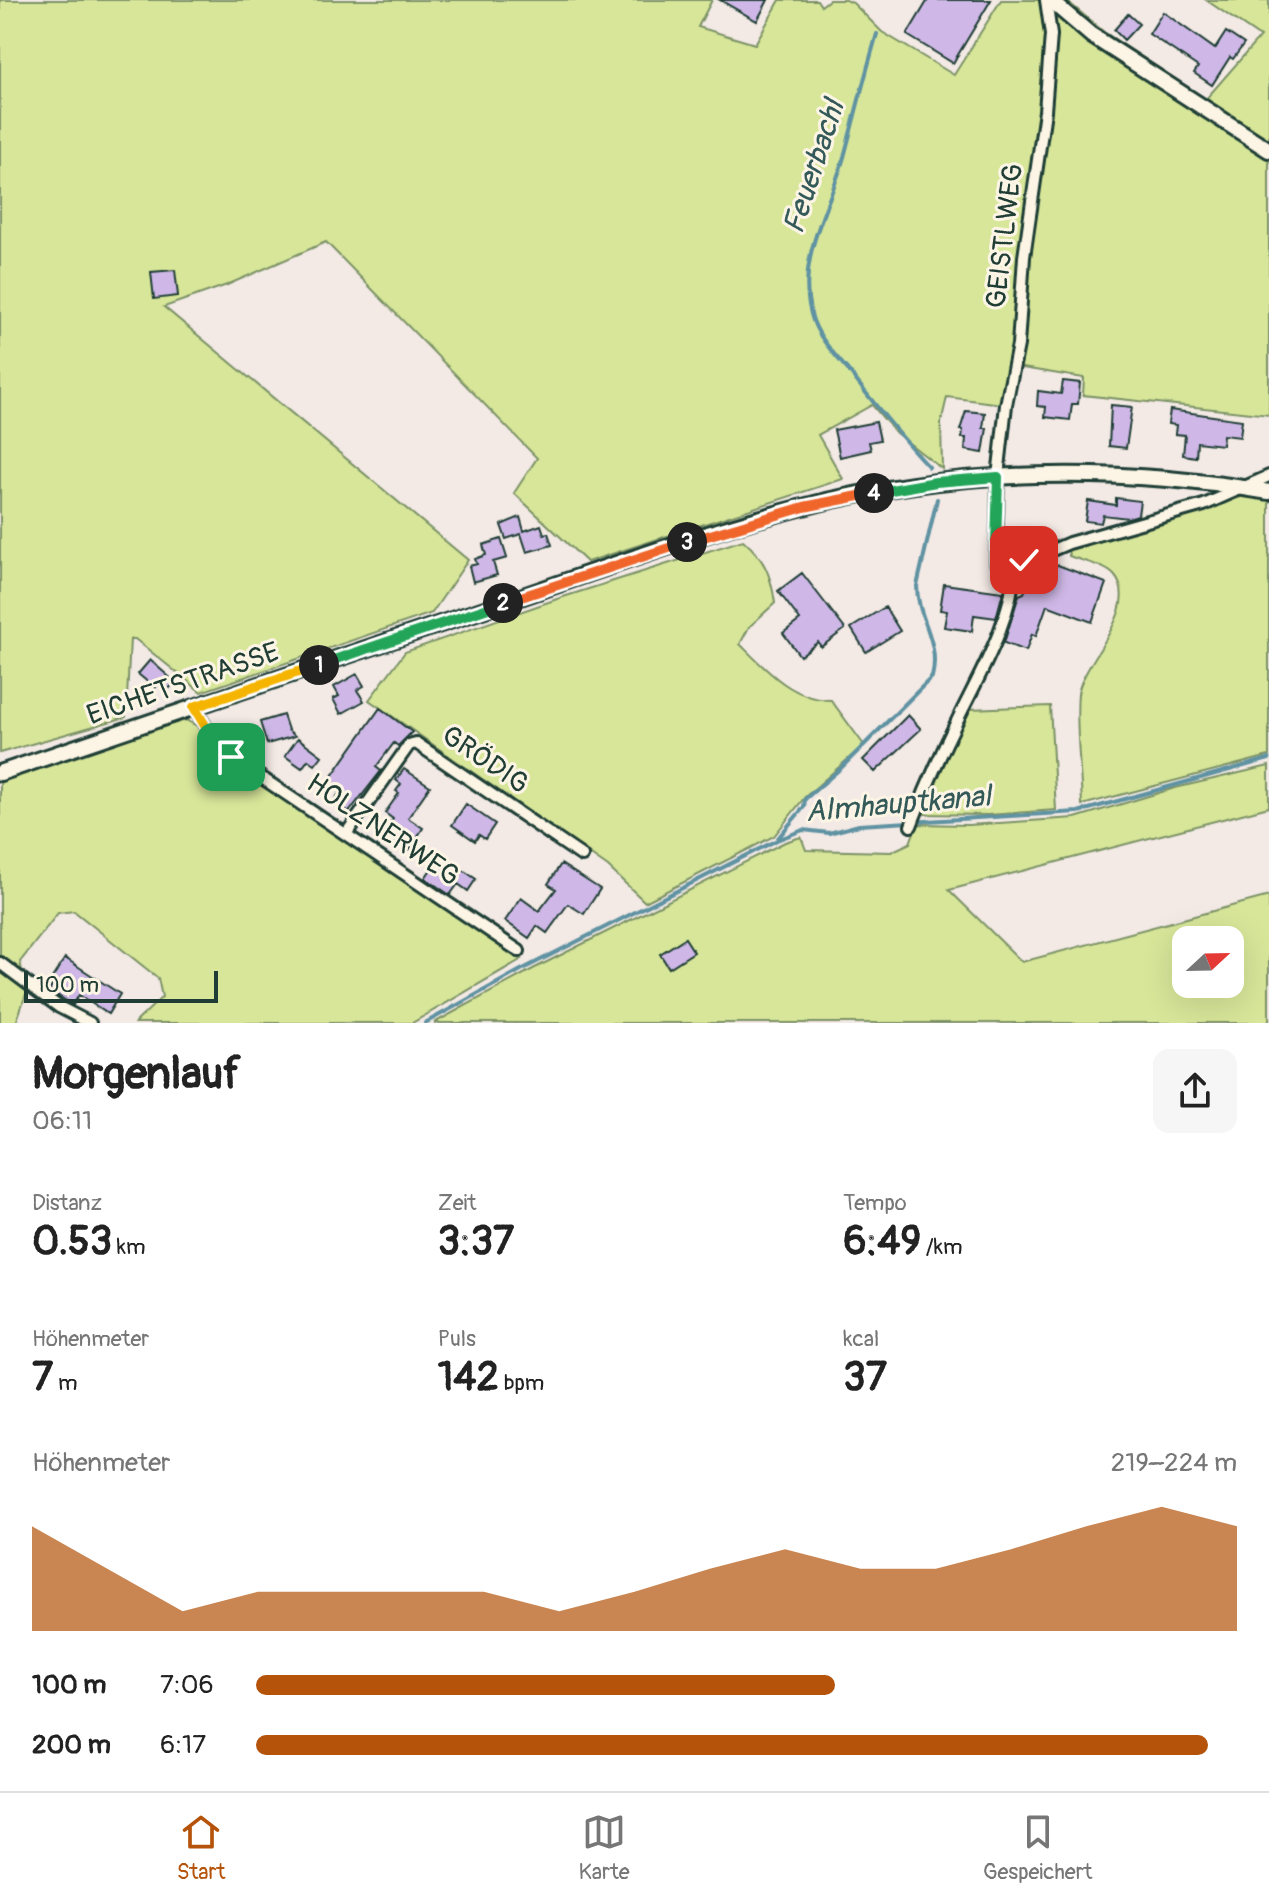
<!DOCTYPE html>
<html lang="de">
<meta charset="utf-8">
<style>
body{margin:0;font-family:Pangolin,sans-serif;background:#f6f6f6;color:#222;height:100vh;display:flex;flex-direction:column;font-size:30px;white-space:nowrap}
*{box-sizing:border-box;margin:0}
p{font-size:26px;color:#767676}
.icon{flex:none;width:44px;height:44px;fill:none;stroke:currentColor;stroke-width:2;stroke-linecap:round;stroke-linejoin:round}
.map{position:relative;height:1023px;overflow:hidden}
.drawer{display:flex;flex-direction:column;background:#fff;flex:1}
.drawer>*{flex:none}
.needle{width:52px;rotate:68deg}
.controls{position:absolute;left:1172px;top:926px;display:grid;gap:16px}
.controls a{display:grid;place-items:center;width:72px;height:72px;border-radius:16px;background:#fff;box-shadow:0 8px 32px #0002;font-size:40px}
.scale{position:absolute;left:24px;bottom:20px;width:194px;box-sizing:border-box;padding-left:8px;border:4px solid #1f3d34;border-top:0;font-size:22px;line-height:28px;white-space:nowrap;color:#1f3d34;-webkit-text-stroke:6px #fcf5e5;paint-order:stroke}
.pin{position:absolute;display:grid;place-items:center;width:68px;height:68px;color:#fff;margin:-34px;border-radius:16px;box-shadow:0 4px 12px #0006}
.km{position:absolute;width:40px;height:40px;margin:-20px;border-radius:50%;background:#222;color:#fff;font-size:22px;line-height:40px;text-align:center}
.round{display:grid;place-items:center;flex:none;width:84px;height:84px;border-radius:16px;background:#f6f6f6}
.headline{display:flex;align-items:center;justify-content:space-between;height:136px;padding:0 32px}
h1{font-size:44px;font-weight:700;line-height:60px}
.figures{display:grid;grid-template-columns:repeat(3,1fr);gap:12px;height:136px;padding:8px 32px}
.figures div{display:grid;align-content:center}
.figures b{font-size:40px;font-weight:700}
.figures small{font-size:22px;font-weight:400}
.figures p{font-size:22px}
.chart{height:224px;padding:16px 32px}
.chart p{display:flex;justify-content:space-between}
.chart svg{width:100%;height:144px;margin-top:8px;fill:#b45309;opacity:.7}
ul{padding:0 32px;list-style:none;font-size:26px}
li{display:grid;grid-template-columns:128px 96px 1fr;align-items:center;height:60px}
li i{height:20px;border-radius:10px;background:#b45309}
.menu{display:flex;justify-content:space-around;align-items:center;height:112px;border-top:2px solid #e0e0e0;background:#fff;font-size:22px;color:#767676}
.menu a{display:grid;justify-items:center;gap:4px}
.menu .selected{color:#b45309}
.map>svg:first-child{display:block}
.green{fill:#d7e699;stroke:#7b9266;stroke-width:2;fill-rule:evenodd}
.lines{fill:none;stroke-linecap:round;stroke-linejoin:round}
.stream{stroke:#5f92a2;stroke-width:4}
.building{fill:#cfb8e7;stroke:#1f3d34;stroke-width:2}
.street-casing{stroke:#1f3d34;stroke-width:16}
.secondary-casing{stroke:#1f3d34;stroke-width:20}
.street{stroke:#fcf5e5;stroke-width:10}
.secondary{stroke:#fcf5e5;stroke-width:14}
.split-1-casing{stroke:#fff;stroke-width:16}
.split-2-casing{stroke:#fff;stroke-width:16}
.split-3-casing{stroke:#fff;stroke-width:16}
.split-4-casing{stroke:#fff;stroke-width:16}
.split-5-casing{stroke:#fff;stroke-width:16}
.split-6-casing{stroke:#fff;stroke-width:16}
.split-1{stroke:#f5b400;stroke-width:10}
.split-2{stroke:#22a559;stroke-width:10}
.split-3{stroke:#f0652b;stroke-width:10}
.split-4{stroke:#f0652b;stroke-width:10}
.split-5{stroke:#22a559;stroke-width:10}
.split-6{stroke:#f5b400;stroke-width:10}
.labels{text-anchor:middle;dominant-baseline:central;stroke-width:6;stroke-linejoin:round;paint-order:stroke}
.street-label{font-size:28px;fill:#1f3d34;stroke:#fcf5e5}
.water-label{font-size:30px;font-style:italic;fill:#345959;stroke:#fcf5e5}
</style>
<div class="map">
<svg width="1269" height="1023" viewBox="0 0 1269 1023">
<rect width="100%" height="100%" fill="#f3e9e5"/>
<filter id="ink" filterUnits="userSpaceOnUse"><feTurbulence type="fractalNoise" baseFrequency=".0125" numOctaves="2"/><feDisplacementMap in="SourceGraphic" scale="16" xChannelSelector="R" yChannelSelector="G"/><feConvolveMatrix kernelMatrix="1 2 1 2 8 2 1 2 1" color-interpolation-filters="sRGB"/></filter>
<g filter="url(#ink)">
<path class="green" d="M 0,0 L 712,0 L 698,27 L 755,44 L 780,0 L 817,0 L 821,6 L 829,0 L 846,0 L 853,3 L 882,32 L 954,75 L 1001,0 L 1066,0 L 1104,32 L 1206,99 L 1260,37 L 1206,0 L 1269,0 L 1269,415 L 1083,395 L 1084,378 L 1010,366 L 1002,404 L 947,397 L 941,423 L 942,469 L 896,433 L 872,405 L 818,435 L 843,479 L 587,562 L 514,493 L 537,458 L 326,242 L 227,285 L 164,307 L 468,560 L 432,613 L 201,692 L 135,639 L 130,639 L 126,717 L 0,753 Z
M 1244,496 L 1269,500 L 1269,756 L 1082,805 C 1081,771 1075,727 1078,694 C 1082,663 1143,607 1114,575 C 1104,565 1082,561 1069,556 L 1068,549 L 1081,543 L 1196,512 Z
M 743,540 C 765,559 771,575 775,603 L 749,627 L 740,644 C 765,669 793,700 831,700 L 864,745 L 805,797 L 774,836 L 645,902 L 608,867 L 369,700 L 405,652 L 560,598 Z
M 1050,706 L 1056,810 L 988,815 L 921,814 L 969,709 Z
M 186,720 L 201,728 L 220,752 L 522,959 L 412,1023 L 135,1023 L 162,997 L 158,978 L 74,911 L 58,913 L 20,962 L 27,991 L 16,1023 L 0,1023 L 0,782 L 132,736 Z
M 1269,766 L 1269,807 L 949,890 L 1022,962 L 1269,896 L 1269,1023 L 434,1023 L 533,969 L 785,842 L 801,837 L 806,850 L 891,852 L 910,843 L 917,824 L 968,825 L 1075,818 L 1175,788 ZM 1186,940 L 1230,940 L 1230,984 L 1186,984 Z"/>
<g class="lines">
<path class="stream" d="M 877,34 C 865,74 855,116 844,157 C 829,209 796,258 811,314 C 816,335 833,353 847,369 C 874,403 899,436 929,467
M 778,838 L 804,807 L 805,799 L 841,768 L 932,677 C 941,641 917,619 917,586 L 937,499
M 425,1023 L 521,970 L 777,840 L 803,830 L 829,833 L 859,825 L 1078,812 L 1269,759"/>
</g>
<path class="building" d="M 720,0 L 768,0 L 757,21 Z
M 928,0 L 991,0 L 953,63 L 907,35 Z
M 1163,12 L 1215,49 L 1226,32 L 1244,44 L 1233,59 L 1230,57 L 1212,85 L 1194,73 L 1198,67 L 1149,34 Z
M 1128,14 L 1139,24 L 1124,40 L 1114,30 Z
M 175,270 L 178,296 L 154,299 L 151,272 Z
M 1063,381 L 1080,383 L 1078,404 L 1072,404 L 1070,420 L 1045,417 L 1046,407 L 1037,406 L 1038,391 L 1061,394 Z
M 1111,405 L 1132,407 L 1126,448 L 1109,446 Z
M 1170,410 L 1242,420 L 1240,437 L 1223,435 L 1222,445 L 1197,442 L 1196,457 L 1183,455 L 1185,435 L 1175,434 L 1176,425 L 1168,424 Z
M 966,411 L 985,413 L 983,428 L 987,428 L 983,453 L 965,450 L 966,438 L 962,438 L 963,430 L 960,430 Z
M 876,422 L 880,440 L 869,442 L 871,450 L 840,457 L 834,430 Z
M 1116,498 L 1140,501 L 1138,515 L 1128,518 L 1103,515 L 1101,523 L 1085,521 L 1088,501 L 1116,505 Z
M 520,517 L 524,531 L 541,525 L 544,534 L 548,533 L 552,545 L 527,552 L 521,534 L 506,539 L 501,525 Z
M 501,539 L 507,558 L 493,562 L 497,575 L 473,582 L 469,566 L 477,564 L 475,559 L 486,555 L 483,545 Z
M 1047,561 L 1106,583 L 1092,622 L 1047,605 L 1036,636 L 1032,634 L 1026,651 L 1004,643 L 1019,595 L 1024,593 L 1034,567 Z
M 802,573 L 845,629 L 821,647 L 818,642 L 800,656 L 783,633 L 800,620 L 778,591 Z
M 944,584 L 1003,592 L 996,618 L 974,615 L 972,631 L 944,627 L 947,611 L 940,610 Z
M 885,607 L 900,631 L 866,652 L 851,628 Z
M 150,660 L 175,682 L 169,689 L 160,682 L 155,688 L 138,674 Z
M 357,674 L 364,686 L 357,690 L 364,701 L 341,714 L 333,699 L 339,696 L 334,687 Z
M 380,708 L 412,732 L 398,746 L 394,743 L 376,767 L 381,771 L 349,812 L 334,801 L 340,792 L 327,783 Z
M 283,715 L 288,730 L 295,736 L 267,744 L 260,722 Z
M 908,715 L 921,729 L 875,772 L 863,760 Z
M 298,738 L 322,756 L 315,765 L 308,760 L 302,768 L 285,756 Z
M 404,769 L 430,786 L 408,818 L 423,828 L 409,850 L 383,833 L 393,819 L 385,813 L 399,793 L 396,791 L 401,784 L 396,780 Z
M 466,804 L 495,824 L 485,839 L 479,835 L 475,841 L 452,825 Z
M 441,855 L 476,879 L 468,891 L 458,884 L 450,895 L 425,878 Z
M 561,864 L 600,889 L 584,914 L 568,904 L 547,933 L 537,926 L 529,938 L 505,921 L 521,898 L 539,911 L 556,889 L 548,884 Z
M 685,938 L 694,952 L 669,968 L 660,954 Z
M 65,958 L 120,994 L 108,1014 L 79,995 L 73,1005 L 49,990 L 56,980 L 52,978 Z"/>
<g class="lines">
<defs>
<path id="street" d="M 1015,566 L 1003,569 L 996,562 L 998,477 L 1006,405 L 1018,345 L 1024,257 L 1045,111 L 1051,35 L 1046,0
M 194,707 L 213,739 L 231,757 L 519,951
M 911,826 C 925,789 941,753 959,717 C 983,668 1011,621 1015,566 L 1069,543 L 1204,505 L 1269,476
M 346,834 L 409,745 L 416,743 L 582,856
M 0,963 L 59,1007 L 90,1023"/>
<path id="secondary" d="M 1050,0 L 1091,35 L 1269,150
M 0,773 C 158,719 317,665 476,612 C 584,576 692,535 803,507 C 953,468 1117,466 1269,492"/>
</defs>
<use href="#street" class="street-casing"/>
<use href="#secondary" class="secondary-casing"/>
<use href="#street" class="street"/>
<use href="#secondary" class="secondary"/>
</g>
</g>
<g class="lines" filter="url(#ink)">
<defs>
<path id="split-1" d="M 231,757 L 213,739 L 194,707 L 319,665"/>
<path id="split-2" d="M 319,665 L 503,603"/>
<path id="split-3" d="M 503,603 L 687,542"/>
<path id="split-4" d="M 687,542 L 804,507 L 874,493"/>
<path id="split-5" d="M 874,493 L 936,482 L 998,477 L 996,546"/>
<path id="split-6" d="M 996,546 L 996,562 L 1003,569 L 1024,560"/>
</defs>
<use href="#split-1" class="split-1-casing"/>
<use href="#split-2" class="split-2-casing"/>
<use href="#split-3" class="split-3-casing"/>
<use href="#split-4" class="split-4-casing"/>
<use href="#split-5" class="split-5-casing"/>
<use href="#split-6" class="split-6-casing"/>
<use href="#split-1" class="split-1"/>
<use href="#split-2" class="split-2"/>
<use href="#split-3" class="split-3"/>
<use href="#split-4" class="split-4"/>
<use href="#split-5" class="split-5"/>
<use href="#split-6" class="split-6"/>
</g>
<g class="labels">
<g class="street-label">
<text transform="translate(1005 236) rotate(-83)">GEISTLWEG</text>
<text transform="translate(183 684) rotate(-19)">EICHETSTRASSE</text>
<text transform="translate(485 760) rotate(34)">GRÖDIG</text>
<text transform="translate(383 830) rotate(34)">HOLZNERWEG</text>
</g>
<g class="water-label">
<text transform="translate(814 167) rotate(-72)">Feuerbachl</text>
<text transform="translate(898 804) rotate(-5)">Almhauptkanal</text>
</g>
</g>
</svg>
<div class="controls">
<a><svg class="needle" viewBox="-14 -14 28 28"><path d="M0-13l5 13h-10z" fill="#e53935"/><path d="M0 13l5-13h-10z" fill="#767676"/></svg></a>
</div>
<div class="scale">100 m</div>
<div class="pin" style="left:231px;top:757px;background:#1e9e55"><svg class="icon" aria-label="arrive" viewBox="0 0 24 24"><path d="M6 21V4h12l-3 4 3 4H6"/></svg></div>
<div class="pin" style="left:1024px;top:560px;background:#d93025"><svg class="icon" aria-label="check" viewBox="0 0 24 24"><path d="M5 12l5 5 9-10"/></svg></div>
<b class="km" style="left:319px;top:665px">1</b>
<b class="km" style="left:503px;top:603px">2</b>
<b class="km" style="left:687px;top:542px">3</b>
<b class="km" style="left:874px;top:493px">4</b>
</div>
<section class="drawer">
<div class="headline"><div><h1>Morgenlauf</h1><p>06:11</p></div><a class="round"><svg class="icon" aria-label="share" viewBox="0 0 24 24"><path d="M12 15V3M7 8l5-5 5 5M5 13v7h14v-7"/></svg></a></div>
<div class="figures">
<div><p>Distanz</p><b>0.53<small> km</small></b></div>
<div><p>Zeit</p><b>3:37</b></div>
<div><p>Tempo</p><b>6:49<small> /km</small></b></div>
</div>
<div class="figures">
<div><p>Höhenmeter</p><b>7<small> m</small></b></div>
<div><p>Puls</p><b>142<small> bpm</small></b></div>
<div><p>kcal</p><b>37</b></div>
</div>
<div class="chart"><p><span>Höhenmeter</span>219–224 m</p>
<svg viewBox="0 0 160 44" preserveAspectRatio="none"><path d="M0 44V12L10 25L20 38L30 32L40 32L50 32L60 32L70 38L80 32L90 25L100 19L110 25L120 25L130 19L140 12L150 6L160 12V44z"/></svg>
</div>
<ul>
<li><b>100 m</b>7:06<i style="width:59%"></i></li>
<li><b>200 m</b>6:17<i style="width:97%"></i></li>
</ul>
</section>
<nav class="menu">
<a class="selected"><svg class="icon" aria-label="home" viewBox="0 0 24 24"><path d="M3 11l9-7 9 7M6 9v11h12V9"/></svg>Start</a>
<a><svg class="icon" aria-label="map" viewBox="0 0 24 24"><path d="M3 6l6-2 6 2 6-2v14l-6 2-6-2-6 2zM9 4v14M15 6v14"/></svg>Karte</a>
<a><svg class="icon" aria-label="saved" viewBox="0 0 24 24"><path d="M7 4h10v16l-5-4-5 4z"/></svg>Gespeichert</a>
</nav>
